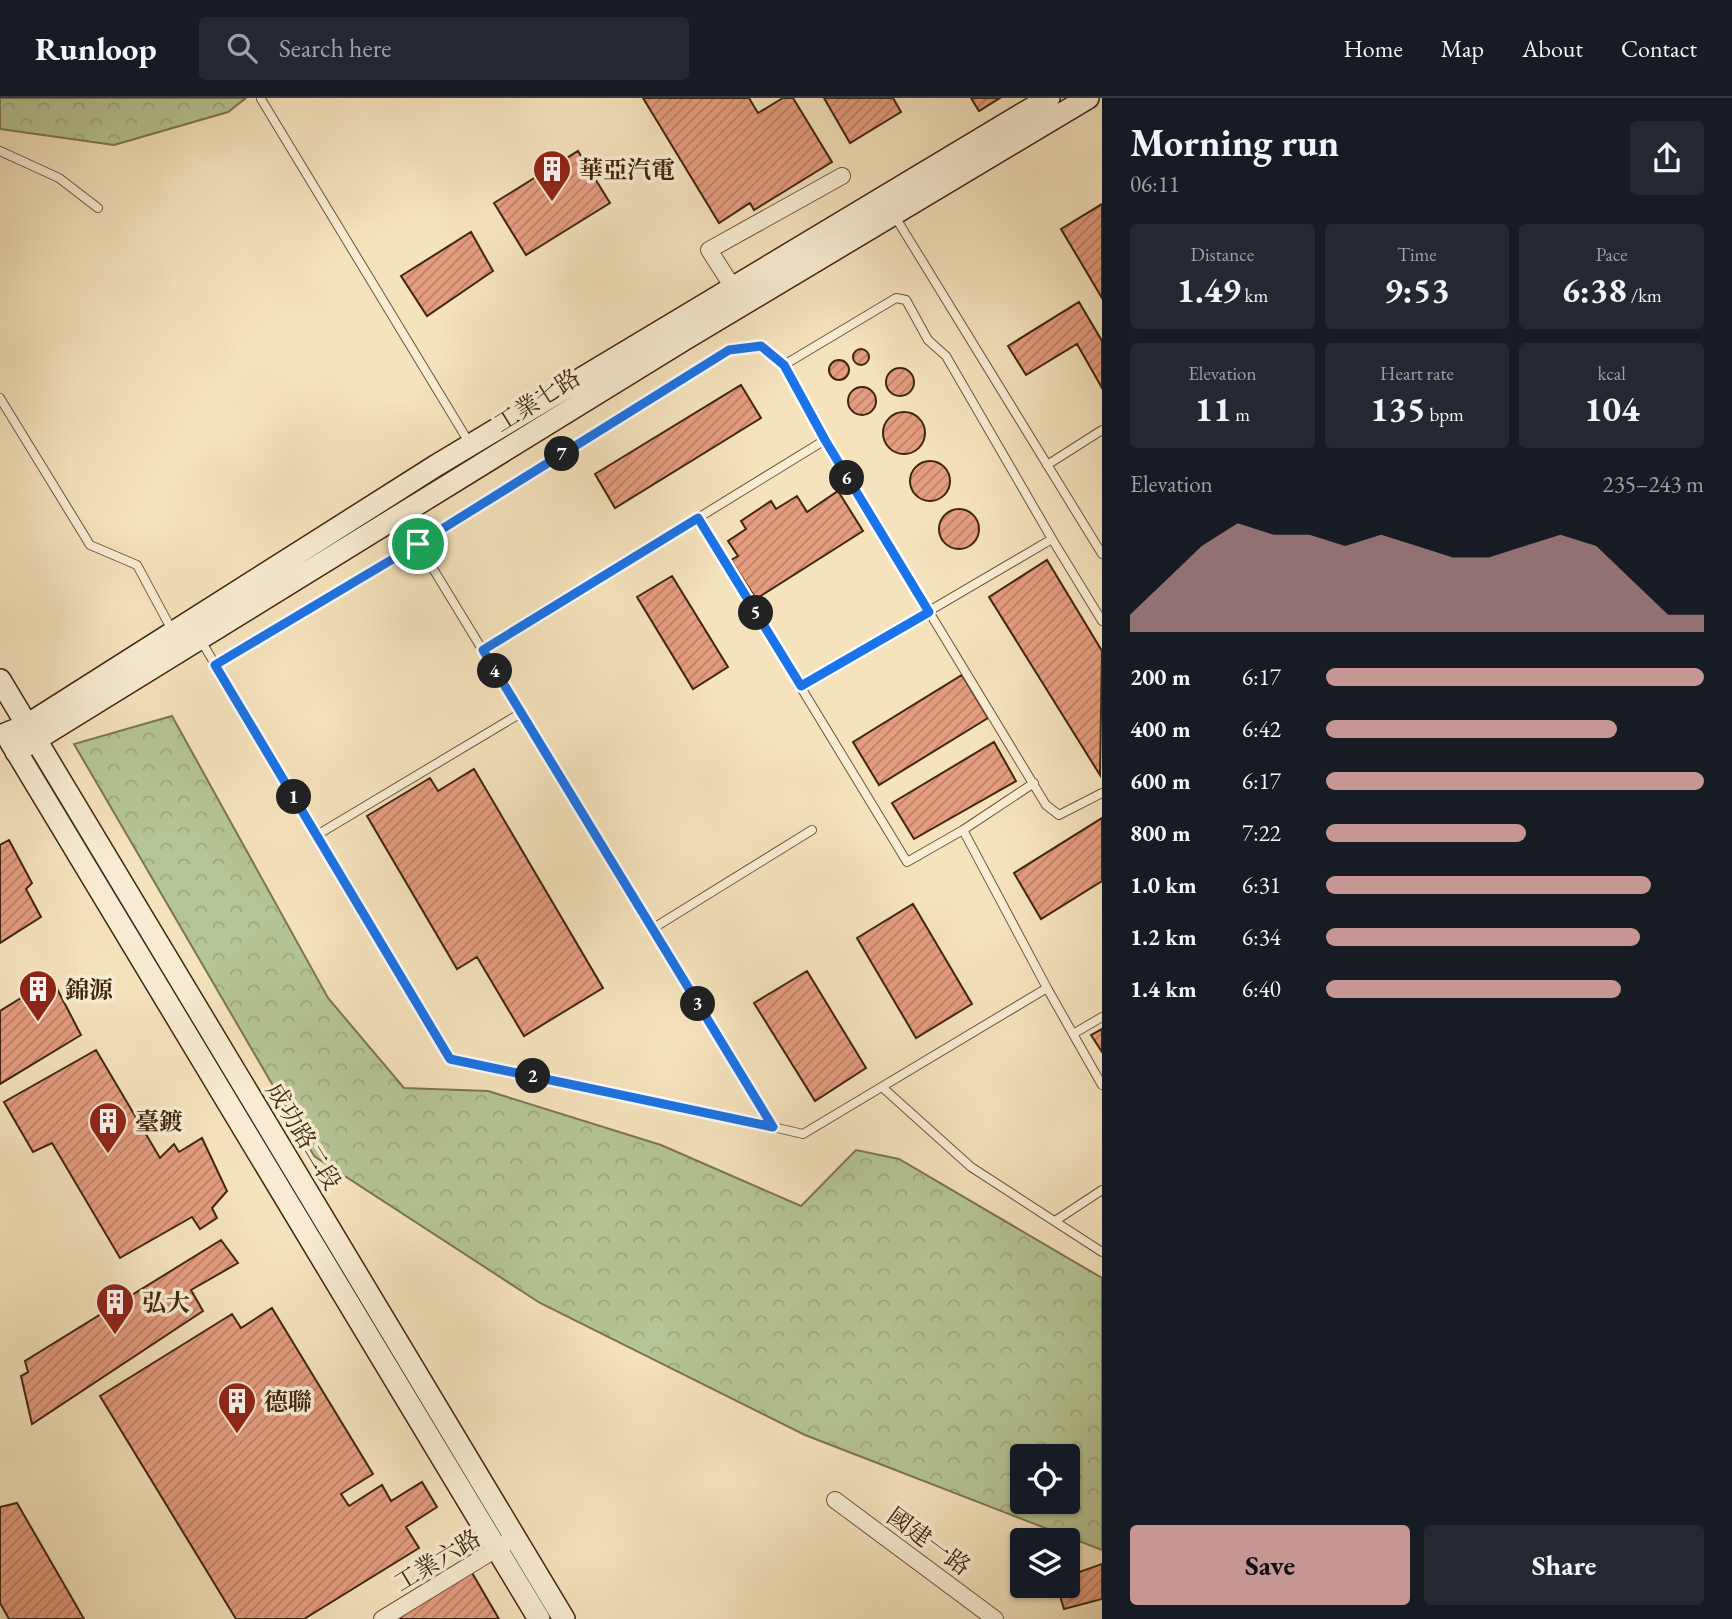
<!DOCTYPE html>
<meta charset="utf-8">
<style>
body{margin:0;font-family:"EB Garamond","Noto Serif TC",serif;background:#242831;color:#f1f3f6;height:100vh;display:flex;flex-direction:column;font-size:26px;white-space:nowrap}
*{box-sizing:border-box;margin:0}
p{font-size:23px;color:#9ea1a6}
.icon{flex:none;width:38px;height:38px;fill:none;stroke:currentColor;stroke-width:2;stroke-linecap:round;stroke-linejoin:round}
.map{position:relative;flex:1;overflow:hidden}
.side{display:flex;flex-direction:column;background:#171b24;width:630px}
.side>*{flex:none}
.controls{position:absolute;left:1010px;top:1346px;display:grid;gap:14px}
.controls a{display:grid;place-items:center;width:70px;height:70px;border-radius:7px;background:#171b24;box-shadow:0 2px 5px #0004;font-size:35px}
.pin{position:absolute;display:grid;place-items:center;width:60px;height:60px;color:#fff;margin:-30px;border:4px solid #fff;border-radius:50%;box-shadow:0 2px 7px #0007}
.km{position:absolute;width:35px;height:35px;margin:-18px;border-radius:50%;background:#222;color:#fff;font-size:19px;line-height:35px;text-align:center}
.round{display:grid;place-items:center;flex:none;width:74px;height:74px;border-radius:7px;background:#242831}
.summary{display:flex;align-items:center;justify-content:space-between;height:119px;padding:0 28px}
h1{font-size:38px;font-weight:700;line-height:52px}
.figures{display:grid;grid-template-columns:repeat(3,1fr);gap:10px;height:119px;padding:7px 28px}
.figures div{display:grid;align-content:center;border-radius:7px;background:#242831;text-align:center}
.figures b{font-size:35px;font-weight:700}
.figures small{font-size:19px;font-weight:400}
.figures p{font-size:19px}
.chart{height:196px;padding:14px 28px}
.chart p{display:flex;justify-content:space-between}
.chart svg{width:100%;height:126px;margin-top:7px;fill:#c59692;opacity:.7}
.primary-button{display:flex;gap:14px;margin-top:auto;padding:14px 28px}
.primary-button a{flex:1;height:80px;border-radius:7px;background:#c59692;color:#111;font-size:28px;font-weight:700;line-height:80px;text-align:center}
.primary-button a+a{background:#242831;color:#f1f3f6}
ul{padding:0 28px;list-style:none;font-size:23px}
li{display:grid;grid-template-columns:112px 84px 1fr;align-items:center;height:52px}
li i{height:18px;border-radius:9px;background:#c59692}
header{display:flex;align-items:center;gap:42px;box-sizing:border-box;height:98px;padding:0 35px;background:#171b24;border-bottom:2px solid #363941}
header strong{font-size:33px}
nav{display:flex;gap:38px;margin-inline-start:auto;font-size:24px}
.search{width:490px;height:63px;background:#242831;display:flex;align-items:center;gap:18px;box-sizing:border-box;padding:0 24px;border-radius:7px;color:#9ea1a6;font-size:26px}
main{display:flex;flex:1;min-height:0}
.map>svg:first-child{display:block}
.forest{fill:url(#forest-crowns);stroke:#7c7552;stroke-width:2;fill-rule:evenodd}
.building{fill:url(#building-hatch);stroke:#41250f;stroke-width:2}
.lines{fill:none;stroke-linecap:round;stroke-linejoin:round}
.lane-casing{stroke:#6e543a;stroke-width:10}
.street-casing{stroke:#6e543a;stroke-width:18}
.secondary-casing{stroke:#41250f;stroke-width:24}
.lane{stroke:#f8edd4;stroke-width:8}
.street{stroke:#f8edd4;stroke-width:16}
.secondary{stroke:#f8edd4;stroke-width:21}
.route-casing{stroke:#fff;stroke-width:14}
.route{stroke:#1a73e8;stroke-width:9}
.labels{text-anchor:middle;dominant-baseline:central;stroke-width:7;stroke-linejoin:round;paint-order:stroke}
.poi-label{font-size:24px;font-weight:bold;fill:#41250f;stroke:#f8edd4;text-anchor:start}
.street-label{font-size:24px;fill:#41250f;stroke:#f8edd4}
</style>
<header>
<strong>Runloop</strong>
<div class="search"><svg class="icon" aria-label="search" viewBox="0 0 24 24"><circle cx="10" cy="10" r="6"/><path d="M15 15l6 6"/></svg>Search here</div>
<nav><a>Home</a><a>Map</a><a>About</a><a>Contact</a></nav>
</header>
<main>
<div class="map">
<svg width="1102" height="1521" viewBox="0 0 1102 1521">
<defs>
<pattern id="forest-crowns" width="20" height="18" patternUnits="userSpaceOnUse" patternTransform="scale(1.75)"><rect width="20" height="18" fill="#b6c595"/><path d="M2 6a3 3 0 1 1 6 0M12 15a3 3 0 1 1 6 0" fill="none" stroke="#9ea97f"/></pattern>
<pattern id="building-hatch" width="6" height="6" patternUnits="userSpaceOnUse" patternTransform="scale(1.75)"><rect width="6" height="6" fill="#e59d7f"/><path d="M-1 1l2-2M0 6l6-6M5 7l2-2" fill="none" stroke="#bb8066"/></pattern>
</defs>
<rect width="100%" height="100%" fill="#f5e3bd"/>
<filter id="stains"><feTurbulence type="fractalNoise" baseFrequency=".00286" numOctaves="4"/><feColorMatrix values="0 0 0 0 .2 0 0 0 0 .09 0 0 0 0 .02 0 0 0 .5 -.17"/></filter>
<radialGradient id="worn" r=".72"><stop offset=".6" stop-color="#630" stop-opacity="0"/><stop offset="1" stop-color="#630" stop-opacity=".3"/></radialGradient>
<path class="forest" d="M 0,0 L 246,0 L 228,14 L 114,47 L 0,31 Z
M 172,618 L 328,900 L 404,990 L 488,993 L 661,1047 L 801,1108 L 856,1052 L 899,1061 L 1102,1180 L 1102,1452 L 805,1337 L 540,1205 L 314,1058 L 74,646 ZM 1022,1358 L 1068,1358 L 1068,1404 L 1022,1404 Z"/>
<path class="building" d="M 643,0 L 749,0 L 758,15 L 783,0 L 793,0 L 832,64 L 754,112 L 750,105 L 719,125 Z
M 824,0 L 893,0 L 901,14 L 850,45 Z
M 971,0 L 1000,0 L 979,13 Z
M 578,53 L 610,105 L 526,157 L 494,105 Z
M 1102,106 L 1102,200 L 1061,131 Z
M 471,134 L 493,173 L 427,218 L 401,178 Z
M 1079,204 L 1102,243 L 1102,290 L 1077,246 L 1026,277 L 1008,248 Z
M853 259a8 8 0 1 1 16 0a8 8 0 1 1-16 0Z
M829 272a10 10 0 1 1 20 0a10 10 0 1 1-20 0Z
M886 284a14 14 0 1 1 28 0a14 14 0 1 1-28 0Z
M 741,287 L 761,320 L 615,410 L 595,376 Z
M848 303a14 14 0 1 1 28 0a14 14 0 1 1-28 0Z
M883 335a21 21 0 1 1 42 0a21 21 0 1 1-42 0Z
M910 383a20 20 0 1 1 40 0a20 20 0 1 1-40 0Z
M 838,393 L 863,433 L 756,501 L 731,462 L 738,458 L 728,443 L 746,431 L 741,423 L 771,403 L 776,411 L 797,398 L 807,414 Z
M939 431a20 20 0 1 1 40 0a20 20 0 1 1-40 0Z
M 1047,462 L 1102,553 L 1100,677 L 989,499 Z
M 672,478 L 728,569 L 693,591 L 637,499 Z
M 962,577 L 988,620 L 879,687 L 853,644 Z
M 994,644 L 1016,683 L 914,741 L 892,705 Z
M 474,671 L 603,890 L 524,938 L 477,859 L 457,871 L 367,718 L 430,680 L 438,693 Z
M 1102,720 L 1102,783 L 1041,821 L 1014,775 Z
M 9,742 L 32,785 L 26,791 L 41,819 L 0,845 L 0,747 Z
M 913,806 L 972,906 L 916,940 L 857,840 Z
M 807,873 L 866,970 L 815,1003 L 754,905 Z
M 52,881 L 81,937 L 0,986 L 0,913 Z
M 1102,931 L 1102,954 L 1091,937 Z
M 96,952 L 160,1060 L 174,1046 L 179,1054 L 202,1040 L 227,1093 L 212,1110 L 217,1120 L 200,1131 L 192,1119 L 120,1160 L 52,1045 L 33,1054 L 4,1004 Z
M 221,1142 L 238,1165 L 191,1192 L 203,1213 L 32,1326 L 21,1278 L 28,1274 L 25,1263 Z
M 272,1210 L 373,1376 L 341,1396 L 349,1408 L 382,1387 L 391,1403 L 422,1384 L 437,1409 L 406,1429 L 419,1450 L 304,1521 L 236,1521 L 100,1298 L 232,1216 L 241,1230 Z
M 17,1405 L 84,1521 L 9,1521 L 0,1505 L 0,1409 Z
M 1102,1466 L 1102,1501 L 1064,1511 L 1057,1488 L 1068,1488 L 1068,1478 Z
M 471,1473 L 499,1521 L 391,1521 Z"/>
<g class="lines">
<defs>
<path id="lane" d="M 261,1 L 470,346
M 0,53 L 59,80 L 98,110
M 894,117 L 1102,456
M 784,267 L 825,342 L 1046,707 L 1059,717 L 1102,695
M 0,300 L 90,447 L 137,467 L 173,534
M 1047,367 L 1102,332
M 698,420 L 907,764 L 963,732
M 399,421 L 418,446 L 773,1029 L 803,1036 L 1047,890 L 963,732 L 1034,685
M 200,541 L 450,961 L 773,1029
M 483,552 L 825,342
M 215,567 L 418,446 L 729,252 L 761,248 L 784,267 L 896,200 L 906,202 L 928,242 L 946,258 L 1052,441
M 801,588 L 1052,441 L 1102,523
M 317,737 L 521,615
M 652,831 L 812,732
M 1047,890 L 1073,936
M 1102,919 L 1073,936 L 1102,987
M 882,989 L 971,1069 L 1102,1154
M 1055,1123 L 1102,1092"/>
<path id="street" d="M 734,191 L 709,152 L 842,78
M 835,1402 L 995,1521
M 382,1521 L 506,1445"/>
<path id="secondary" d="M 0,582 L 564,1521
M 5,636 L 27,627 L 437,367 L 1049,0
M 10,643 L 539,1521
M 16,654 L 685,241 L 1088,0"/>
</defs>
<use href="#lane" class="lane-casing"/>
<use href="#street" class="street-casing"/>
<use href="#secondary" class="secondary-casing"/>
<use href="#lane" class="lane"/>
<use href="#street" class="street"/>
<use href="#secondary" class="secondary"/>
</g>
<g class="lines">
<defs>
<path id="route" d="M 761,248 L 784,267 L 825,342 L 929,514 L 801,588 L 698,420 L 483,552 L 773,1029 L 450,961 L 215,567 L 418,446 L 729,252 Z"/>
</defs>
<use href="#route" class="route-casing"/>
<use href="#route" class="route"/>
</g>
<defs>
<symbol id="building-pin" viewBox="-11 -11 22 30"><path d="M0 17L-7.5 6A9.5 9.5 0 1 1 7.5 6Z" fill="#8f2418" stroke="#f8edd4"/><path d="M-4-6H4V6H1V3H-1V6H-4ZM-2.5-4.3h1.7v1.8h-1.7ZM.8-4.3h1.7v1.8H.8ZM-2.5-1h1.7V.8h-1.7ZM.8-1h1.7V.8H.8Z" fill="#fff"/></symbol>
</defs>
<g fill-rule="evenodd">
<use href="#building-pin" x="530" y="49" width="44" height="60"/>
<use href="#building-pin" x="16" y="869" width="44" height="60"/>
<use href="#building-pin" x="86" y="1001" width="44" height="60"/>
<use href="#building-pin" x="93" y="1182" width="44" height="60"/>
<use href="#building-pin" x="215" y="1281" width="44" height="60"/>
</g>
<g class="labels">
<g class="poi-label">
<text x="579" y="71">華亞汽電</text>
<text x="65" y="891">錦源</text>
<text x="135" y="1023">臺鍍</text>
<text x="142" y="1204">弘大</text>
<text x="264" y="1303">德聯</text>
</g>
<g class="street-label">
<text transform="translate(537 302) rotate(-32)">工業七路</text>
<text transform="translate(304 1038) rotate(59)">成功路二段</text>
<text transform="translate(929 1443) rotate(36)">國建一路</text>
<text transform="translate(437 1462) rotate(-31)">工業六路</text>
</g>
</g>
<rect width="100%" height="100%" filter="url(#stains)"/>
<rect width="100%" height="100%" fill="url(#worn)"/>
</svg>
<div class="controls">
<a><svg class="icon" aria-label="locate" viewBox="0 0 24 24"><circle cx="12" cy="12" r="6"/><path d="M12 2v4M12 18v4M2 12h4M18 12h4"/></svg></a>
<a><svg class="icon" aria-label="layers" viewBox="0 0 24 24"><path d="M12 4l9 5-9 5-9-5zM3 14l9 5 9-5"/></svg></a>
</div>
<div class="pin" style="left:418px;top:446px;background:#1e9e55"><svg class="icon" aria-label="arrive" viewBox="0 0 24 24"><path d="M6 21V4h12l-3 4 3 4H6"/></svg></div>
<b class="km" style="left:294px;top:699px">1</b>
<b class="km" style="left:533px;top:978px">2</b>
<b class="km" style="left:698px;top:906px">3</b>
<b class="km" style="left:495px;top:573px">4</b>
<b class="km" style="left:756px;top:515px">5</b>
<b class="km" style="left:847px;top:380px">6</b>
<b class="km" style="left:562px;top:356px">7</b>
</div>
<section class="side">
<div class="summary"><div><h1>Morning run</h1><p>06:11</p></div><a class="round"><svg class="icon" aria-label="share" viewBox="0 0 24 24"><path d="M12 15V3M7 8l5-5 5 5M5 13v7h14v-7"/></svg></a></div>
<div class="figures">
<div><p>Distance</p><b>1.49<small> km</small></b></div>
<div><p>Time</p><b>9:53</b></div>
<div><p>Pace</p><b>6:38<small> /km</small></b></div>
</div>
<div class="figures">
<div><p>Elevation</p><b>11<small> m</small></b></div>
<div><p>Heart rate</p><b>135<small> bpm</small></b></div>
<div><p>kcal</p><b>104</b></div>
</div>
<div class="chart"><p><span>Elevation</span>235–243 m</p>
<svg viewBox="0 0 160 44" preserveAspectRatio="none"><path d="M0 44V38L10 26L20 14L30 6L40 10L50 10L60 14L70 10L80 14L90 18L100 18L110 14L120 10L130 14L140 26L150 38L160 38V44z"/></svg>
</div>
<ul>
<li><b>200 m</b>6:17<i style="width:100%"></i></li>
<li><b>400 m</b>6:42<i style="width:77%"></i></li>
<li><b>600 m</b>6:17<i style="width:100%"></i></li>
<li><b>800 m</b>7:22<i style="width:53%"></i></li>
<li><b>1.0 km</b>6:31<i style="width:86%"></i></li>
<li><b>1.2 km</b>6:34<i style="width:83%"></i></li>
<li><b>1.4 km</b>6:40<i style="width:78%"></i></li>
</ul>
<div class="primary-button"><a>Save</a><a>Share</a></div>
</section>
</main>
